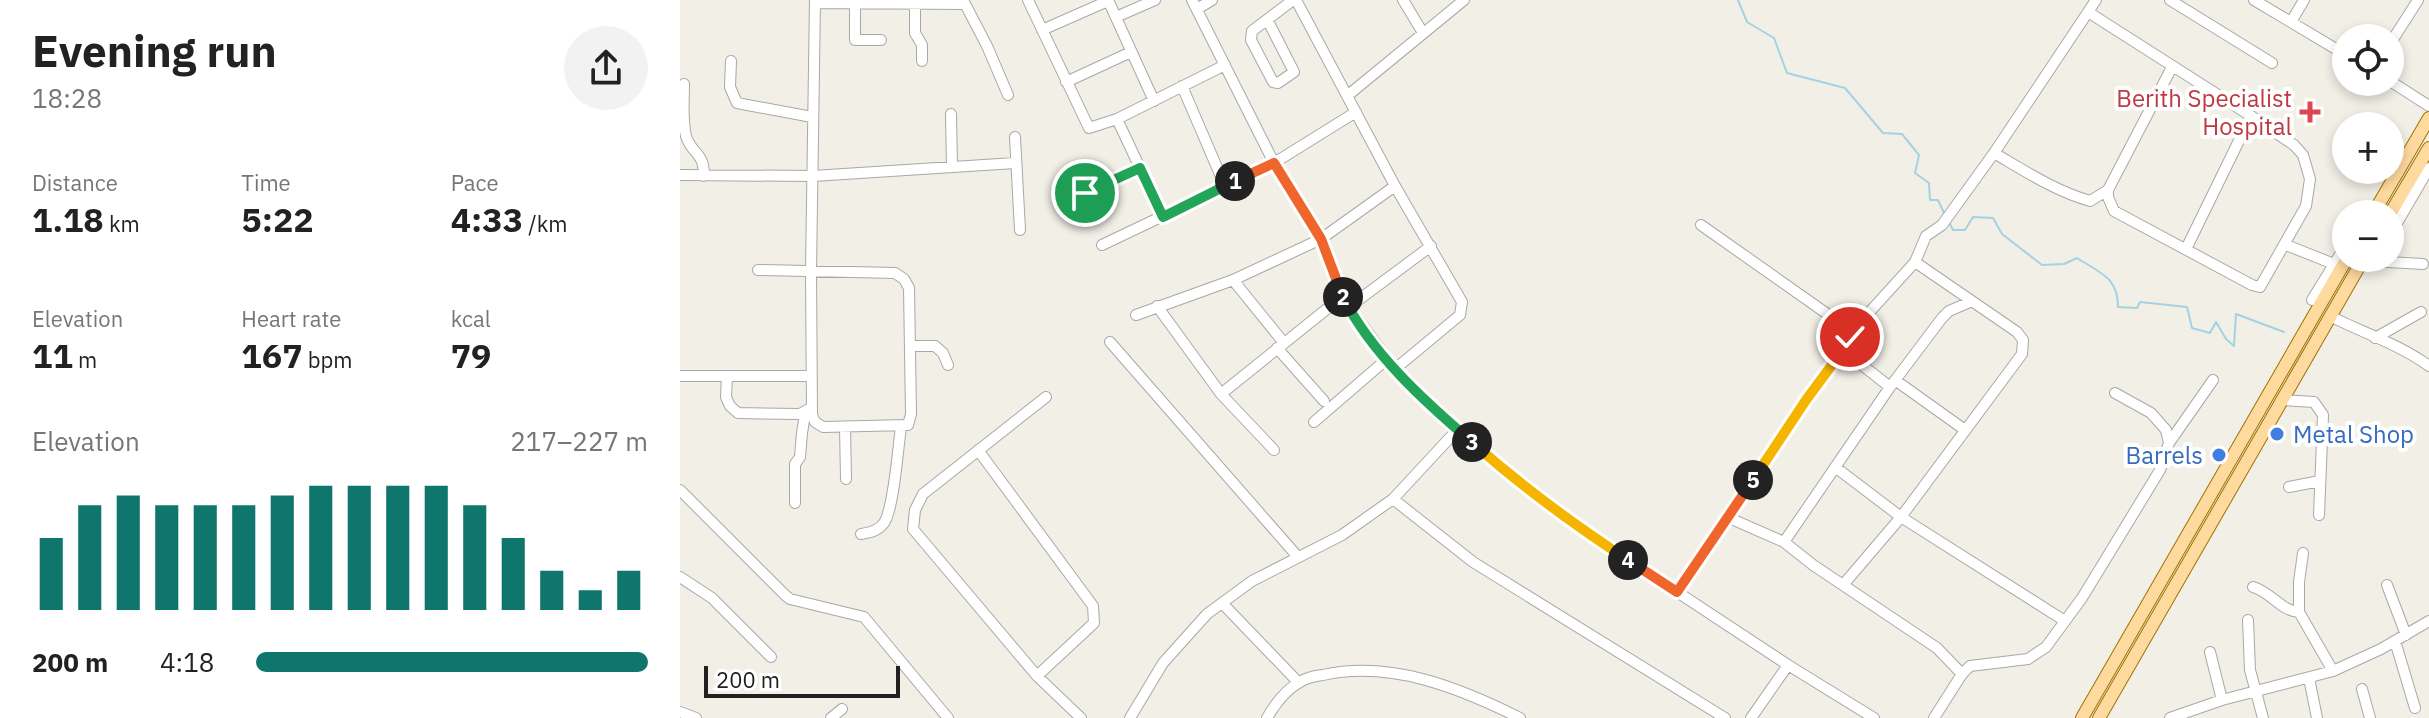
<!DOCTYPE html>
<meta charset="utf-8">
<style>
body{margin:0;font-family:"IBM Plex Sans",sans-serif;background:#f2f2f2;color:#222;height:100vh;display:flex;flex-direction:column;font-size:30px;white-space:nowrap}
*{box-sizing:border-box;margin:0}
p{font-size:26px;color:#767676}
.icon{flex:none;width:44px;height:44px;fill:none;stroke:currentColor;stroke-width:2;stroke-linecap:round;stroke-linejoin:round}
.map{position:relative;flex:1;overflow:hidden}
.side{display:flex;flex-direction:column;background:#fff;width:680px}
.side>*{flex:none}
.tools{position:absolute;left:1652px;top:24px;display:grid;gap:16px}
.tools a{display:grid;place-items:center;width:72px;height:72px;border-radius:50%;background:#fff;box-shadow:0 4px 12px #0003;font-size:40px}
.scale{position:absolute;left:24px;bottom:20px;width:196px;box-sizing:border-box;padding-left:8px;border:4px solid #212121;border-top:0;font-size:22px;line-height:28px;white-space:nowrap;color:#212121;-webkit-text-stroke:6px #fff;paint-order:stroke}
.pin{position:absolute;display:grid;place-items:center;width:68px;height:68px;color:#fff;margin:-34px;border:4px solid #fff;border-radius:50%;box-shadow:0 2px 8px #0007}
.km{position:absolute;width:40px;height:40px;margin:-20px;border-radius:50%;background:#222;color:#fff;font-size:22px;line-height:40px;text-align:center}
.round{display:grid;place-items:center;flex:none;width:84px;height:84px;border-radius:42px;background:#f2f2f2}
.head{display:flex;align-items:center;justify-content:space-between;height:136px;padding:0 32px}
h1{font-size:44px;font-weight:700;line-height:60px}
.stats{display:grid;grid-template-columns:repeat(3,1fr);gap:12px;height:136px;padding:8px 32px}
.stats div{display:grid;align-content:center}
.stats b{font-size:34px;font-weight:700}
.stats small{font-size:22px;font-weight:400}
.stats p{font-size:22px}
.chart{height:224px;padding:16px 32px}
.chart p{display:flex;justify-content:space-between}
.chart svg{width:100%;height:144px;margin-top:8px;stroke:#0f766e;stroke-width:6}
ul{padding:0 32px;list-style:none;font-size:26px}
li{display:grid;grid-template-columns:128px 96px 1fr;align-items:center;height:60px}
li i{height:20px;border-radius:10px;background:#0f766e}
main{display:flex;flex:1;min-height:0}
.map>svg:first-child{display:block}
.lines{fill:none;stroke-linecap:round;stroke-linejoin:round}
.stream{stroke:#a4d2e3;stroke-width:2}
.minor-casing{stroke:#a8a8a8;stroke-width:12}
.major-casing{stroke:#9e7200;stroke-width:14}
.minor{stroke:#fff;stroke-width:10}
.major{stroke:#ffda9f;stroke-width:12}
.split-1-casing{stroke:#fff;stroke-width:16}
.split-2-casing{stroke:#fff;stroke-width:16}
.split-3-casing{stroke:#fff;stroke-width:16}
.split-4-casing{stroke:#fff;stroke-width:16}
.split-5-casing{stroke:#fff;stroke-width:16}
.split-6-casing{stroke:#fff;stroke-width:16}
.split-1{stroke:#22a559;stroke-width:10}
.split-2{stroke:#f0652b;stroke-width:10}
.split-3{stroke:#22a559;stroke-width:10}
.split-4{stroke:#f5b400;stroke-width:10}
.split-5{stroke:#f0652b;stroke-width:10}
.split-6{stroke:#f5b400;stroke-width:10}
.health-dot{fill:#e0444e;stroke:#fff;stroke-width:3}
.shop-dot{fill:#3f7fe0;stroke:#fff;stroke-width:3}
.labels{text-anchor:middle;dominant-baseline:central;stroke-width:8;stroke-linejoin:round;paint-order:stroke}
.health-label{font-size:24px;fill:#be3a42;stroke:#fff;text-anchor:end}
.shop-label{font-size:24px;fill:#366cbe;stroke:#fff;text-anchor:start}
</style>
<main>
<section class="side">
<div class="head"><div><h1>Evening run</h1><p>18:28</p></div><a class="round"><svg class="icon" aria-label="share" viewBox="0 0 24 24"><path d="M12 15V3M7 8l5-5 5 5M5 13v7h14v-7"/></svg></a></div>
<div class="stats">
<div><p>Distance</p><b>1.18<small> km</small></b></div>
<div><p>Time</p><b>5:22</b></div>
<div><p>Pace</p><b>4:33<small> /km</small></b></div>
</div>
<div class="stats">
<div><p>Elevation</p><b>11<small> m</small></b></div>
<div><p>Heart rate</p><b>167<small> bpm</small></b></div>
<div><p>kcal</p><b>79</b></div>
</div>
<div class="chart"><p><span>Elevation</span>217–227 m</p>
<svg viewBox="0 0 160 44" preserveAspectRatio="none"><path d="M5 44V22M15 44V12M25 44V9M35 44V12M45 44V12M55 44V12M65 44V9M75 44V6M85 44V6M95 44V6M105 44V6M115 44V12M125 44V22M135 44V32M145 44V38M155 44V32"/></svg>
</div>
<ul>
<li><b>200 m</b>4:18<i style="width:100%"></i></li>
</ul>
</section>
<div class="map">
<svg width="1749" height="718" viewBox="0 0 1749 718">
<rect width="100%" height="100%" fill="#f2efe7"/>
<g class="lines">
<path class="stream" d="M 1058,0 L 1067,22 L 1094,38 L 1107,73 L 1165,88 L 1203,133 L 1222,134 L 1239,155 L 1235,173 L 1249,183 L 1250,200 L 1258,200 L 1265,215
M 1270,224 L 1273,230 L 1285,230 L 1293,217 L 1313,218 L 1322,234 L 1362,265 L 1384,264 L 1397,258 C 1420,273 1438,277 1438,307 L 1457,308 L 1460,302 L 1507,307 L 1512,328 L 1530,333 L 1536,322 L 1546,339 L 1554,346 L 1556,314 L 1604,332"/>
<defs>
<path id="minor" d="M 283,0 L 307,46 L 328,95
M 348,0 L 409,128 L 437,119 L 545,65
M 428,0 L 474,101
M 512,0 L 594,163 L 641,239 L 669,307 L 715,369 L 756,410 L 831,477 L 885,518 L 1108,665 L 1194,718
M 616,0 L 715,186 L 782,302 L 780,315 L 715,369
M 723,0 L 743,33
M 1416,0 L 1408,12 L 1571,116 L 1614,145 L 1623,155 L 1630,179 L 1626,206 L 1580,287 L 1572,285 L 1434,211 L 1428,197 L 1428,190 L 1492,67
M 1490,0 L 1592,63
M 1574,0 L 1666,55
M 135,3 L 284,4
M 175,3 L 175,40 L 201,40
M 235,4 L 235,33 L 242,45 L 242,61
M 517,9 L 532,0
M 1408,12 L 1314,153 C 1345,171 1375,191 1410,201 L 1428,190
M 436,17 L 475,0
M 588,21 L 614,72 L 598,83 L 593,82 L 571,40 L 572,31 L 613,0
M 1611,22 L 1624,0
M 362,30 L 428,1
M 1710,44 L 1738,0
M 51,61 L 50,87 L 57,103 L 132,117
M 1710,81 L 1749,106
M 386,82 L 451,52
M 4,84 C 4,100 2,120 6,136 C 12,155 24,151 24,176
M 502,86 L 545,186
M 667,96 L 784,0
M 271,114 L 272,167
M 437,119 L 483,217
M 335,137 L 340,230
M 0,175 L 133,176 L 335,163
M 405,193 L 460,168
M 1710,235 L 1749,168
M 422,245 L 594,163 L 676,112
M 1606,245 L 1654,264
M 1506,249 L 1571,116
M 1697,258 L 1708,262 L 1743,264
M 78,270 L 215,273 L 224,279 L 229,288 L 231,414 L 228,425 L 143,427 L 135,422 L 132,415 L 131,271 L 135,0
M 553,280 L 604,343
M 1632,300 L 1666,245
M 477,306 L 541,394 L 594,450
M 669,307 L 751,246
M 456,315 L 553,280 L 641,239 L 715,186
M 1650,316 C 1683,333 1719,344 1749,366
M 1170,337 L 1185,317 L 1235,262 L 1246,236 L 1262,225 L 1314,153
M 1695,338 L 1741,312
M 430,342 L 618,557
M 230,346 L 255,346 L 263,353 L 268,365
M 597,348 L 644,401
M 1163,350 L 1210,387
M 0,376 L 131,376
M 47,376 L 46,397 L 50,406 L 58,413 L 120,414 L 131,408
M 1215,380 L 1285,430
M 541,394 L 663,296
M 366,397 L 243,494 L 235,510 L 233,529 L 357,676 L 401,718
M 1603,400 L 1634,402 L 1643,415 L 1639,515
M 634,422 L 707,359
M 165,427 L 166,479
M 1489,443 L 1533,380
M 298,450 L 413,606 L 414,623 L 357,676
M 1155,467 L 1221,517 L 1385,621
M 1609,487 L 1640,481
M 0,490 L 105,595 L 110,599 L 184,617 L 268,718
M 713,499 L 793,562 L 1045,718
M 115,503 L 115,464 L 120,457 L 122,433 L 125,414 L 130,409
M 1047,517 L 1104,542 L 1133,565 L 1257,648 L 1282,674
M 181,534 C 190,533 199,530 204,523 C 214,508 218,447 221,427
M 1104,542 L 1210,387 L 1262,318 L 1269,311 L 1290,302
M 1623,553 L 1619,582 L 1619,612 L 1653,671
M 0,577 L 32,598 L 91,657
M 1163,585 L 1221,517 L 1342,354 L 1343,340 L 1337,332 L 1235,262
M 1707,585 L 1726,635
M 1573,587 C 1591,592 1601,611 1619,612
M 997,592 L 1126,400 L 1163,350 L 1170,337 L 1153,318 L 1021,225
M 542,603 L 618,682
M 1568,620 L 1570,670 L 1583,718
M 1715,641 L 1735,708
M 1530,652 L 1542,700
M 1629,678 L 1637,718
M 1682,689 L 1690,718
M 0,712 L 16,718
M 151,718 L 162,709
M 450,718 L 483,663 L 527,614 L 572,581 L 662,535 L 713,499 L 777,430
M 587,718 C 595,704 605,690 620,682 C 627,677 635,676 643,675 C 711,660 780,688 840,718
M 1071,718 L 1108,665
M 1254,718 L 1282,674 L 1290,666 L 1348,659 L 1366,647 L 1402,598 L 1480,470 L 1489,443 L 1486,430 L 1471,413 L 1435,393
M 1490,718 L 1542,700 L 1653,671 L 1701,649 L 1749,621"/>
<path id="major" d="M 1693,214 L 1749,118
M 1710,214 L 1749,148
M 1402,718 L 1667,258
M 1419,718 L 1684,258"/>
</defs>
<use href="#minor" class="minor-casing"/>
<use href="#major" class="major-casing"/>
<use href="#minor" class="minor"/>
<use href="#major" class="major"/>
</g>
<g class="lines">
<defs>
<path id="split-1" d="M 405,193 L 460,168 L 483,217 L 555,181"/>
<path id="split-2" d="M 555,181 L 594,163 L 641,239 L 663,297"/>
<path id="split-3" d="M 663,297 C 692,354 744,401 792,442"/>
<path id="split-4" d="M 792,442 C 841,486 893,524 948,560"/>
<path id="split-5" d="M 948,560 L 997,592 L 1073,480"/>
<path id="split-6" d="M 1073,480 L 1126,400 L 1163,350 L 1170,337"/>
</defs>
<use href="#split-1" class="split-1-casing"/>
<use href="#split-2" class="split-2-casing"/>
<use href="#split-3" class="split-3-casing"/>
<use href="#split-4" class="split-4-casing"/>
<use href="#split-5" class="split-5-casing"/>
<use href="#split-6" class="split-6-casing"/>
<use href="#split-1" class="split-1"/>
<use href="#split-2" class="split-2"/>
<use href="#split-3" class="split-3"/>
<use href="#split-4" class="split-4"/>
<use href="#split-5" class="split-5"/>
<use href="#split-6" class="split-6"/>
</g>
<path class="health-dot" d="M1626 100h8v8h8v8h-8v8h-8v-8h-8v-8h8z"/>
<g class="shop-dot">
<circle cx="1597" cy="434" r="8"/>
<circle cx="1539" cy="455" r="8"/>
</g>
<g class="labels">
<g class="health-label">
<text x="1612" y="98">Berith Specialist<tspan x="1612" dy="28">Hospital</tspan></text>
</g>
<g class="shop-label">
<text x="1613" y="434">Metal Shop</text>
<text x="1523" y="455" text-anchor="end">Barrels</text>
</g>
</g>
</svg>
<div class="tools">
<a><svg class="icon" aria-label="locate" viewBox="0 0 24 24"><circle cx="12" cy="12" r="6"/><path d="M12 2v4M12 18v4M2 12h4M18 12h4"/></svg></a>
<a>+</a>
<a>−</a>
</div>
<div class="scale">200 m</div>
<div class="pin" style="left:405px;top:193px;background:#1e9e55"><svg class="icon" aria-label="arrive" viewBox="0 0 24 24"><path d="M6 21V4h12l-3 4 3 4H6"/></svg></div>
<div class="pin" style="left:1170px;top:337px;background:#d93025"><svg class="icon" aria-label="check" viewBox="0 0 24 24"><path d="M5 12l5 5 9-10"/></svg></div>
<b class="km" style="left:555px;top:181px">1</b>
<b class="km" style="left:663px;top:297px">2</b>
<b class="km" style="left:792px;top:442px">3</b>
<b class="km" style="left:948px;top:560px">4</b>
<b class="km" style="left:1073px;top:480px">5</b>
</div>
</main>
